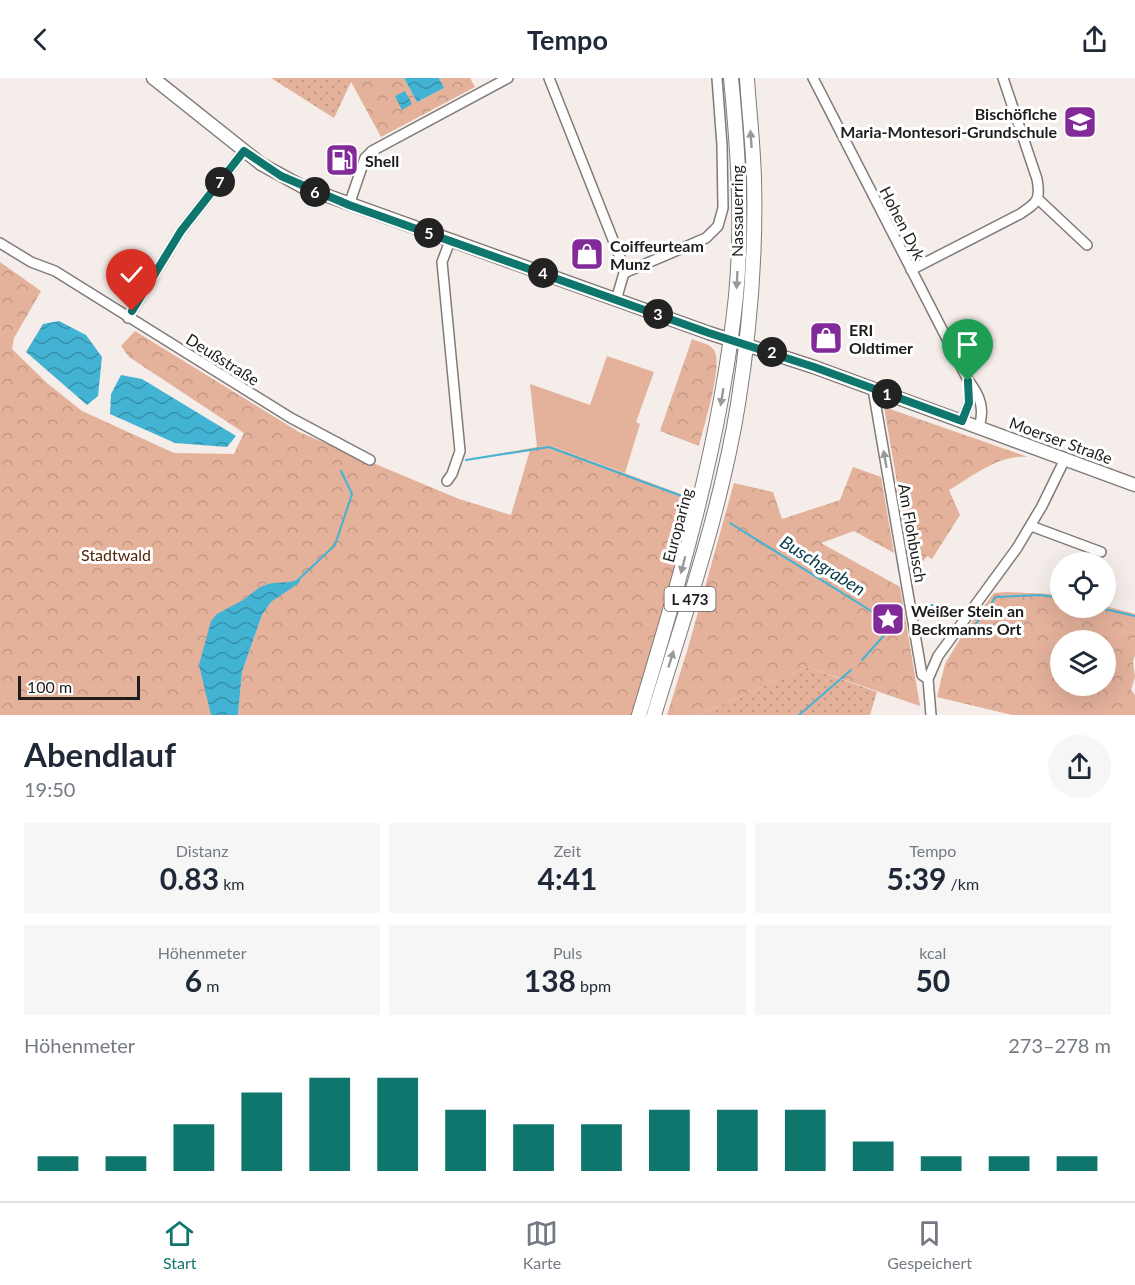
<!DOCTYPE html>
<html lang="de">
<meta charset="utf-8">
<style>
body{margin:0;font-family:Lato,sans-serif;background:#f6f6f7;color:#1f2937;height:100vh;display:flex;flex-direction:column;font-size:22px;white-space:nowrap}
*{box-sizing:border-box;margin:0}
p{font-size:20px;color:#747a83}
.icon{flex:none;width:33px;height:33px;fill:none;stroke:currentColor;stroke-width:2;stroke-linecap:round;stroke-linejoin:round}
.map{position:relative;height:637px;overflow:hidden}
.sheet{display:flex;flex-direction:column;background:#fff;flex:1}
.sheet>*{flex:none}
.fabs{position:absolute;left:1050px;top:474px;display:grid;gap:12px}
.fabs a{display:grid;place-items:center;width:66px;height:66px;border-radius:50%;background:#fff;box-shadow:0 6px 24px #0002;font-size:30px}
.scale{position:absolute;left:18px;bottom:15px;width:122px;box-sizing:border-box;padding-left:6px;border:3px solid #1f1d1c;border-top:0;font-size:16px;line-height:21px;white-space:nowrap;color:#1f1d1c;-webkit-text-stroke:4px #fff;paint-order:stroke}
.pin{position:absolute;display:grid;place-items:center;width:51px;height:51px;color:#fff;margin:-62px -26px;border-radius:50% 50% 50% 0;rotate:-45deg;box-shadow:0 0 6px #0007}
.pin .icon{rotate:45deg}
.km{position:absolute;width:30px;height:30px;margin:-15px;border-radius:50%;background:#222;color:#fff;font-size:16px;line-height:30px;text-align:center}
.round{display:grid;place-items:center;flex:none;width:63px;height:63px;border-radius:32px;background:#f6f6f7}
.summary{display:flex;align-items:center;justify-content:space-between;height:102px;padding:0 24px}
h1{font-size:33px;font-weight:700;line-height:45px}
.metrics{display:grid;grid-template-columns:repeat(3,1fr);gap:9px;height:102px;padding:6px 24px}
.metrics div{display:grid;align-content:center;border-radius:0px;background:#f6f6f7;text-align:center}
.metrics b{font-size:30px;font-weight:700}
.metrics small{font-size:16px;font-weight:400}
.metrics p{font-size:16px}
.chart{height:168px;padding:12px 24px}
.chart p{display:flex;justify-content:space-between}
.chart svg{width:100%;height:108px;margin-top:6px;stroke:#0f766e;stroke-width:6}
header{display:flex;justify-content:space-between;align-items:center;height:78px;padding:0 24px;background:#fff;font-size:27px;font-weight:700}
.tabs{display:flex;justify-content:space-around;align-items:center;height:84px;border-top:2px solid #e0e1e3;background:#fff;font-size:16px;color:#747a83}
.tabs a{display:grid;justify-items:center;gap:3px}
.tabs .on{color:#0f766e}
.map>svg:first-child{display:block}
.grass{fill:url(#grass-dots)}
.forest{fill:url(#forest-crowns);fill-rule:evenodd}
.garden{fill:#e4b19b}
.water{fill:url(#water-waves)}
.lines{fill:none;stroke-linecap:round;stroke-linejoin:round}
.stream{stroke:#43b3d4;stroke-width:2}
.minor-casing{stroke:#817b78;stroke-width:12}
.secondary-casing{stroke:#817b78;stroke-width:15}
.primary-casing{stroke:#817b78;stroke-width:16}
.minor{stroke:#fff;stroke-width:9}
.secondary{stroke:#fff;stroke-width:12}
.primary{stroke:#fff;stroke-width:14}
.oneway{fill:#9a9999}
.route-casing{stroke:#fff;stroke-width:12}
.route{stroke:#0f766e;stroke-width:8}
.labels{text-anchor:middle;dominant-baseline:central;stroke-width:6;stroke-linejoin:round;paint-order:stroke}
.shield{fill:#fff;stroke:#626160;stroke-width:1.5}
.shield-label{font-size:15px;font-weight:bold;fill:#1f1d1c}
.poi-label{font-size:16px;font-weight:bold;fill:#1f1d1c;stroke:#fff;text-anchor:start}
.street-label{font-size:16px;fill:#1f1d1c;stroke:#fff}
.park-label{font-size:16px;fill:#542107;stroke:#fff}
.water-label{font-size:18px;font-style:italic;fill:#083b49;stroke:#fff}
</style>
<header><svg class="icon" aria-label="back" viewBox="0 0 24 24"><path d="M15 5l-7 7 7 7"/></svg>Tempo<svg class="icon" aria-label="share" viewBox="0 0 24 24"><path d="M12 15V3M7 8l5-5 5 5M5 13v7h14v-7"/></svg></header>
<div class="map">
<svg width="1135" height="637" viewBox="0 0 1135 637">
<defs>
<pattern id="grass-dots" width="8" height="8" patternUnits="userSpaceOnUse" patternTransform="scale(1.5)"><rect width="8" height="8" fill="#e4b19b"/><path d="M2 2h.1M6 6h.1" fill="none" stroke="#c39885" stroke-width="1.8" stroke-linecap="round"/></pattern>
<pattern id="forest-crowns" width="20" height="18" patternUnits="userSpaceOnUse" patternTransform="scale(1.5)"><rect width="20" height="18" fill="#e4b19b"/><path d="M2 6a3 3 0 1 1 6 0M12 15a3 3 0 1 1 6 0" fill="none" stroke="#c39885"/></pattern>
<pattern id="water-waves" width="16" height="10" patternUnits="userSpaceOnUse" patternTransform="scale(1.5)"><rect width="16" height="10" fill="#43b3d4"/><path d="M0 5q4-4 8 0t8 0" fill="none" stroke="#3791ab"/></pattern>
</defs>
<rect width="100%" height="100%" fill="#f4ede9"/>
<path class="grass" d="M 271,0 L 349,0 L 351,4 L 334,40 Z
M 549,367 L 686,418 L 684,421 L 548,370 L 469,382 L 473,380 Z
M 807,589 L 877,614 L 870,637 L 699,637 Z"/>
<path class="forest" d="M 349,0 L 404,0 L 417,24 L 444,10 L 439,0 L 470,0 L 475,9 L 381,59 Z
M 0,184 L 41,213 L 14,260 L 12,271 L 47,305 L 82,333 L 174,375 L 234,376 L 244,355 L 129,279 L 121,268 L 135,253 L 299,354 L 459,421 L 511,437 L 530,372 L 548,370 L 695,423 L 633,637 L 238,637 L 242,594 L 262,537 L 271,524 L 283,515 L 261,509 L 243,522 L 208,620 L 211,637 L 0,637 Z
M 692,261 C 698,264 709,265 713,271 C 725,283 703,350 699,368 L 660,353 Z
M 884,329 L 1028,379 C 999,376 973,398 949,412 L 960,437 L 932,481 L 927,478 L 919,489 L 911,485 Z
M 853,389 L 881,399 L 894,475 L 854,453 L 821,465 L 900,509 L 920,628 L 807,589 L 699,637 L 667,637 L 688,570 L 734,405 L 773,414 L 782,441 L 840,422 Z
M 1006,514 L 1054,516 L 1060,517 L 1060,530 L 1106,530 L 1106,528 L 1135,536 L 1135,577 L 1133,584 L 1135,599 L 1131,612 L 1135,617 L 1135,637 L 1012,637 L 937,619 L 945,586 L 963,556 L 994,515 ZM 1060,562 L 1106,562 L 1106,608 L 1060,608 Z"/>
<path class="garden" d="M 607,278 L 654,294 L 636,344 L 640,346 L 625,395 L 549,367 L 537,369 L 530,306 L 590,327 Z"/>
<path class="water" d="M 404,0 L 439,0 L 444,10 L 417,24 Z
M 405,13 L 412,26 L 402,32 L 395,18 Z
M 59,243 L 86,257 L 102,279 L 98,318 L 87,327 L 26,274 L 43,246 Z
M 121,297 L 142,301 L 236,358 L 227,369 L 175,365 L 110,336 L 111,316 Z
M 300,501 L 299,505 L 271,524 L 262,537 L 242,594 L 238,637 L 211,637 L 199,587 L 211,543 L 217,536 L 243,522 L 260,509 L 272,505 L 290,504 Z"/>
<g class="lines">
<path class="stream" d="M 466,382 L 549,369 L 687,420
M 730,445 L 892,546
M 298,502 L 335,467 L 352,416 L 341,393
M 920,528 L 932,527 L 955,541
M 1100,530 L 1135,538
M 972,548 L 975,547 L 996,519 L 1040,517 L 1060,520
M 862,582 L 903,536
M 799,637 L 851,592"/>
<defs>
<path id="minor" d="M 549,0 L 623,187 L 624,195 L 616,222
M 813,0 L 968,302 C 980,317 985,331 979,349
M 1038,121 L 1087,167
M 349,127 L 365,80 L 372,73 L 508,0
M 0,165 L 31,184 L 55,193 L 291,340 L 370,382
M 911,192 L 1020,136 C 1037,125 1041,122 1037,101 L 1003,0
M 624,195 L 706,160 L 718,148 L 723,130 L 722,67 L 717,0
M 128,240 L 181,153 L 244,73
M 873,311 L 922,597 L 928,601
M 962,343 L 969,325 L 969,305
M 447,403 L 452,396 L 460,373 L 442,184 L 450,163
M 1031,448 L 1101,474
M 931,637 L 928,601 L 938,578 L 1017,470 L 1042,428 L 1065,381"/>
<path id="secondary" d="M 153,0 L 261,86 L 303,109 L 709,255 L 814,289 L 1135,407"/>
<path id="primary" d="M 639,637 C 681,499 721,362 736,218 C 743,145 738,72 731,0
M 654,637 C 685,535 721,432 738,326 C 750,251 756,175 754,100 C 753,66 749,33 747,0"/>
</defs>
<use href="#minor" class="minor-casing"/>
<use href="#secondary" class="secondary-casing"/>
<use href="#primary" class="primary-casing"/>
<use href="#minor" class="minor"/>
<use href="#secondary" class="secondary"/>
<use href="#primary" class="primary"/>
</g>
<defs><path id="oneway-solid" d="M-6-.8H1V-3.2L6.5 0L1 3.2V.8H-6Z" transform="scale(1.5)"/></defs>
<g class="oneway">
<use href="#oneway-solid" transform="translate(751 61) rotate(-94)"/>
<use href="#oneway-solid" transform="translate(737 202) rotate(93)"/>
<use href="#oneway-solid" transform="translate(722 319) rotate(99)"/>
<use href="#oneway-solid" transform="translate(885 381) rotate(-100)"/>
<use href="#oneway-solid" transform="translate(683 487) rotate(105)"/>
<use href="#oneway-solid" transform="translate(671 581) rotate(-73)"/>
</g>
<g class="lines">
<defs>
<path id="route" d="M 132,233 L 181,153 L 244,73 L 281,98 L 349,127 L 709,255 L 814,289 L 962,343 L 969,325 L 968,303"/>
</defs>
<use href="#route" class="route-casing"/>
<use href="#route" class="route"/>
</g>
<defs>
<symbol id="school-square" viewBox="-11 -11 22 22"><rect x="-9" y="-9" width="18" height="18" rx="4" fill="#812a98" stroke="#fff"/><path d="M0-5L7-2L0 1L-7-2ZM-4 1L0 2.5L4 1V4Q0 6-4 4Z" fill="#fff"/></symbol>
<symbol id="fuel-square" viewBox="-11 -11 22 22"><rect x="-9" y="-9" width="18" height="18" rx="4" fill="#812a98" stroke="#fff"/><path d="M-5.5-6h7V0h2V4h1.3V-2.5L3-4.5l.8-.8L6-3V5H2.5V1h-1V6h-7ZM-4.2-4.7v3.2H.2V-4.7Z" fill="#fff"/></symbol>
<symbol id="shop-square" viewBox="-11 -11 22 22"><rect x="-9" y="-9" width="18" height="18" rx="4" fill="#812a98" stroke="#fff"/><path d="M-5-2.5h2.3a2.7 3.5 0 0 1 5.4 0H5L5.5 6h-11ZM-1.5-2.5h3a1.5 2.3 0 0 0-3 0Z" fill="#fff"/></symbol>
<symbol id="sight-square" viewBox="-11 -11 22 22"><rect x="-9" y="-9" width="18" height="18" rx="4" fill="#812a98" stroke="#fff"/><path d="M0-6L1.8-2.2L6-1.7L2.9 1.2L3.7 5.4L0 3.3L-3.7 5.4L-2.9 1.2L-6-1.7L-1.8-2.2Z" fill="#fff"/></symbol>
</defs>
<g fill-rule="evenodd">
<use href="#school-square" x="1061" y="25" width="38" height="38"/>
<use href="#fuel-square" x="323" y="63" width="38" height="38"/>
<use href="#shop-square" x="568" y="157" width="38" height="38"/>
<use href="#shop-square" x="807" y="241" width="38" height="38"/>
<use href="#sight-square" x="869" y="522" width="38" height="38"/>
</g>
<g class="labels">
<rect class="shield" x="664.5" y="509" width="51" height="24" rx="4.5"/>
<g class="shield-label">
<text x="690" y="521">L 473</text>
</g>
<g class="poi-label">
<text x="1057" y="35" text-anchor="end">Bischöflche<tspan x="1057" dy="18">Maria-Montesori-Grundschule</tspan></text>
<text x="365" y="82">Shell</text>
<text x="610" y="167">Coiffeurteam<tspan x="610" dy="18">Munz</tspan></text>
<text x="849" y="251">ERI<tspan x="849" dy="18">Oldtimer</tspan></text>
<text x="911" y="532">Weißer Stein an<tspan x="911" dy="18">Beckmanns Ort</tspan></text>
</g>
<g class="street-label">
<text transform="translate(736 133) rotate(-90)">Nassauerring</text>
<text transform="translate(903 145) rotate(63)">Hohen Dyk</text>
<text transform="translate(223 281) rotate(32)">Deußstraße</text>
<text transform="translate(1061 362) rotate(20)">Moerser Straße</text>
<text transform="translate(677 447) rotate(-75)">Europaring</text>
<text transform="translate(913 455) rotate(80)">Am Flohbusch</text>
</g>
<g class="park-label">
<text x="116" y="476">Stadtwald</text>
</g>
<g class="water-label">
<text transform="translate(823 487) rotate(32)">Buschgraben</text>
</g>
</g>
</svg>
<div class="fabs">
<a><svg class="icon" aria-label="locate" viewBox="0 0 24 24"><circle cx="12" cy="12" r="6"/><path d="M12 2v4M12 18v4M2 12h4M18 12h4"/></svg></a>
<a><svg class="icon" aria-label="layers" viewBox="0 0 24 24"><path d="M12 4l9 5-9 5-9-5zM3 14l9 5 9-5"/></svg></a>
</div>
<div class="scale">100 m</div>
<div class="pin" style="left:968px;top:303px;background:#1e9e55"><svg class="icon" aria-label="arrive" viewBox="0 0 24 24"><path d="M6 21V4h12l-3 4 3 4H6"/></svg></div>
<div class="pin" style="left:132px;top:233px;background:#d93025"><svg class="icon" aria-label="check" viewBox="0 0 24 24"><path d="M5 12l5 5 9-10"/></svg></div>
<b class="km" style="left:887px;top:316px">1</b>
<b class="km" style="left:772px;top:274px">2</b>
<b class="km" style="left:658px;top:236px">3</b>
<b class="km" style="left:543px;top:195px">4</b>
<b class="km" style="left:429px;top:155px">5</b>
<b class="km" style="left:315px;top:114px">6</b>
<b class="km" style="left:220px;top:104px">7</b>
</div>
<section class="sheet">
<div class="summary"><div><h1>Abendlauf</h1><p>19:50</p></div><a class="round"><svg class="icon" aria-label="share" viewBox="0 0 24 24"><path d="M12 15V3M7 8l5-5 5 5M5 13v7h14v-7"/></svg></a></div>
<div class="metrics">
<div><p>Distanz</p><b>0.83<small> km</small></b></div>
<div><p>Zeit</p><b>4:41</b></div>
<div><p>Tempo</p><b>5:39<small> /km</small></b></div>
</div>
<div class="metrics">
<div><p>Höhenmeter</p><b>6<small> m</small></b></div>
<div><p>Puls</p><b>138<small> bpm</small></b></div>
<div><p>kcal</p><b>50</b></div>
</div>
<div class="chart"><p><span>Höhenmeter</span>273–278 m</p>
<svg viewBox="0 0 160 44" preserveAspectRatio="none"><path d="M5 44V38M15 44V38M25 44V25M35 44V12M45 44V6M55 44V6M65 44V19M75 44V25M85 44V25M95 44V19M105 44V19M115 44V19M125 44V32M135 44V38M145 44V38M155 44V38"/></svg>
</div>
</section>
<nav class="tabs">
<a class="on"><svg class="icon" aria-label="home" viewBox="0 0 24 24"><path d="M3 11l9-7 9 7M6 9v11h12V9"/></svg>Start</a>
<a><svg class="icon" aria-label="map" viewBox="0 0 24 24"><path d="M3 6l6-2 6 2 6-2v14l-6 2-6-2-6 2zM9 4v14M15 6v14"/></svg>Karte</a>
<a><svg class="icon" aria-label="saved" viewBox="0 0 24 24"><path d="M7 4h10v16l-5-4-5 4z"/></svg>Gespeichert</a>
</nav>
